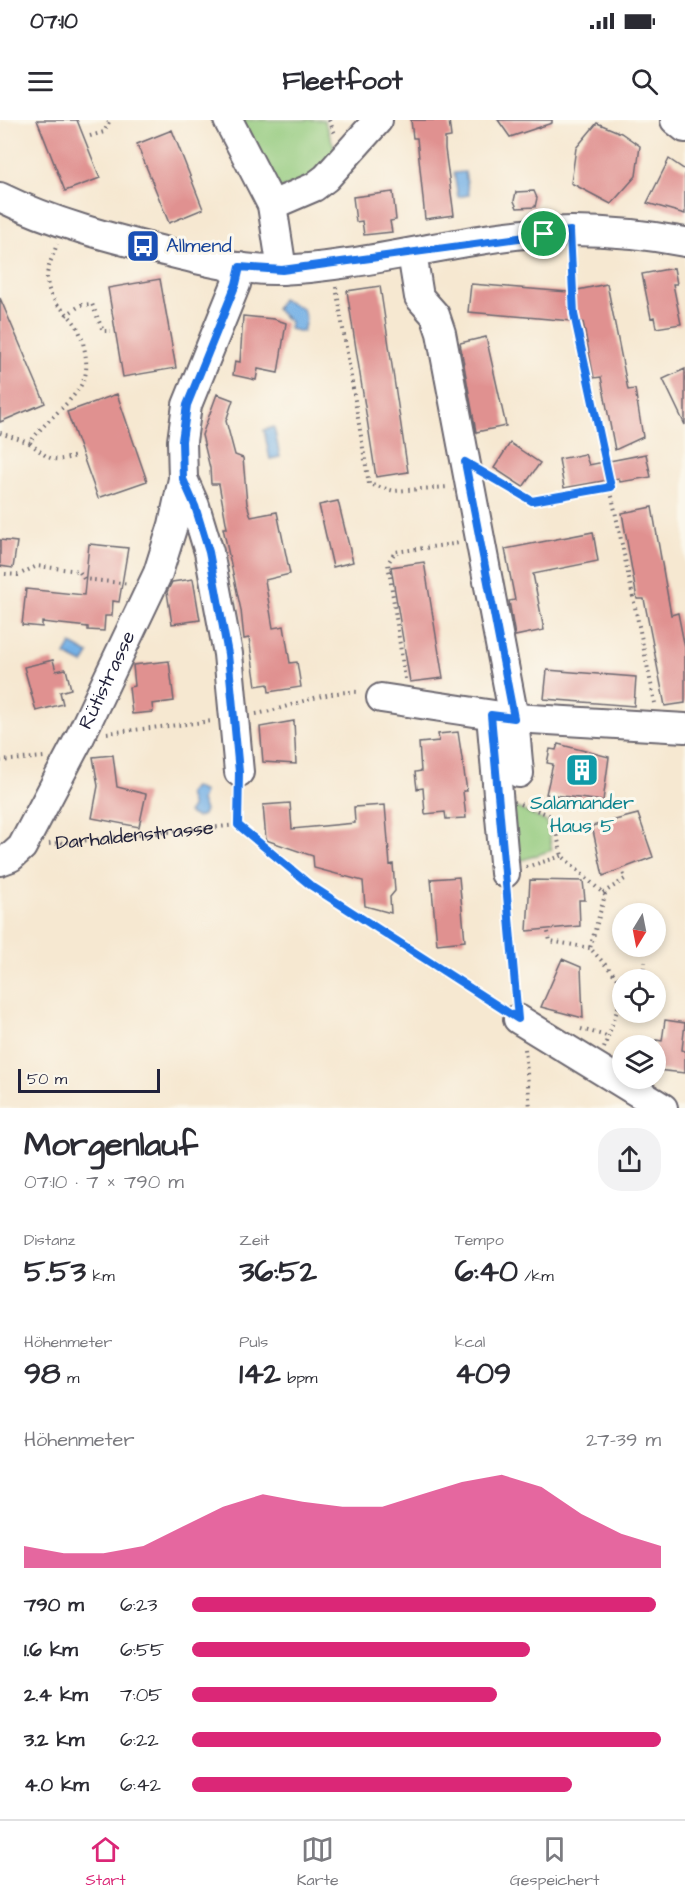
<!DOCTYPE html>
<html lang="de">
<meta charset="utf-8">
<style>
body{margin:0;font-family:"Architects Daughter",sans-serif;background:#f2f2f3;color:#2b2b33;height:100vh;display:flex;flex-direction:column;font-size:22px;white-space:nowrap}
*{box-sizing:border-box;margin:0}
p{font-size:20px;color:#7c7c81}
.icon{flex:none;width:33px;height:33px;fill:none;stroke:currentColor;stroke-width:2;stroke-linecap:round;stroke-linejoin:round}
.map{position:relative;height:988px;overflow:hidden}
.panel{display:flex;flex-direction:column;background:#fff;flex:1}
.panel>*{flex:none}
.needle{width:39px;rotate:190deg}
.fabs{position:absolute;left:612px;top:783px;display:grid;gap:12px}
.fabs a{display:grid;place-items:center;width:54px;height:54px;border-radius:50%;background:#fff;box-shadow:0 3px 9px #0003;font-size:30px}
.scale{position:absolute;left:18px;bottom:15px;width:142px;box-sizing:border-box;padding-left:6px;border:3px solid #22223b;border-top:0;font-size:16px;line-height:21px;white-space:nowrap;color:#22223b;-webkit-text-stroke:4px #fbf7ec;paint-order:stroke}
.pin{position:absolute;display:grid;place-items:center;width:51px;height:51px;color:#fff;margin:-26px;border:3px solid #fff;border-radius:50%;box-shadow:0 2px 6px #0007}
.round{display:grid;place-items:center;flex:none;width:63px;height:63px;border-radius:24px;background:#f2f2f3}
.head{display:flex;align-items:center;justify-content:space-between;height:102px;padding:0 24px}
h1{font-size:33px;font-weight:700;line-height:45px}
.stats{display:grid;grid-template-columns:repeat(3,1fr);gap:9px;height:102px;padding:6px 24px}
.stats div{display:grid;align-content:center}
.stats b{font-size:30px;font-weight:700}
.stats small{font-size:16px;font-weight:400}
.stats p{font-size:16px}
.chart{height:168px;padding:12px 24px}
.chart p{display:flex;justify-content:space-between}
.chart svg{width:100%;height:108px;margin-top:6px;fill:#db2777;opacity:.7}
ul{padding:0 24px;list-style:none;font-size:20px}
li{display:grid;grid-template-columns:96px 72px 1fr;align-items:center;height:45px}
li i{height:15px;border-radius:8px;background:#db2777}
.status{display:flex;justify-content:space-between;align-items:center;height:42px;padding:0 30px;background:#fff;direction:ltr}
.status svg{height:16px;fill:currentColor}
header{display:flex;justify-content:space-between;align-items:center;height:78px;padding:0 24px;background:#fff;font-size:27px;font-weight:700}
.menu{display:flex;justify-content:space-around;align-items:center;height:84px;border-top:2px solid #e1e1e2;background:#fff;font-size:16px;color:#7c7c81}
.menu a{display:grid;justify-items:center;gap:3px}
.menu .active{color:#db2777}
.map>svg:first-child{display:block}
.green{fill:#92c97b;stroke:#5a765b;stroke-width:1.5}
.water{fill:#74b0e5;stroke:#4b6990;stroke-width:1.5}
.building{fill:#e09190}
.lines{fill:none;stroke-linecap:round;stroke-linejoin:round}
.minor-casing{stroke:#6c6770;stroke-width:32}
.path{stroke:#6c6770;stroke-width:4;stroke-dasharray:1.5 4.5;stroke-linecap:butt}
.minor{stroke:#fff;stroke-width:28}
.route-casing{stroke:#fff;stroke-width:12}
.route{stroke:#1a73e8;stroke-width:8}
.labels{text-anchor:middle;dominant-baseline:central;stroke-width:6;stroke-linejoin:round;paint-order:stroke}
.transit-label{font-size:20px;fill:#164399;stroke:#fbf7ec;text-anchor:start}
.street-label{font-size:20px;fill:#22223b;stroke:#fbf7ec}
.culture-label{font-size:20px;fill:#0d838f;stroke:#fbf7ec}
</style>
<div class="status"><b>07:10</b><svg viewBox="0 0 49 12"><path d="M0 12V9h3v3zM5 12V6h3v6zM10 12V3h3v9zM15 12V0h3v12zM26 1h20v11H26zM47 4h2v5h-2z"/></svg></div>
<header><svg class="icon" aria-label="menu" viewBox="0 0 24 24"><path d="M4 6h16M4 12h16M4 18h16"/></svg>Fleetfoot<svg class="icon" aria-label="search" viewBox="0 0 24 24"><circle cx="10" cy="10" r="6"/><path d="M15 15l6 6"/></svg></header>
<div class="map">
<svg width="685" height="988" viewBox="0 0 685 988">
<rect width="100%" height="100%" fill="#fbf7ec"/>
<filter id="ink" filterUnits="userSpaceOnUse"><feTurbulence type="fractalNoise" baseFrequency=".0167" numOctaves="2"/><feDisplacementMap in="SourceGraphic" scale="12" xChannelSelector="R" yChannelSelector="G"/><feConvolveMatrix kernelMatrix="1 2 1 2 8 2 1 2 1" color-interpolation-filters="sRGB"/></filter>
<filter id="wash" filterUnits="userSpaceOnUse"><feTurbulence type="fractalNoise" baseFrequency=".008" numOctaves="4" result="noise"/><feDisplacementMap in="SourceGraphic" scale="24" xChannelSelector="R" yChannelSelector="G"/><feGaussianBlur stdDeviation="1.35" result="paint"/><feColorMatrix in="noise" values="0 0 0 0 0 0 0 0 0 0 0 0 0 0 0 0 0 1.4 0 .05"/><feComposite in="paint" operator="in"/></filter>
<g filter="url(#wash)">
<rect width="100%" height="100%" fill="#f6e8d1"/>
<path class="green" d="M 237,0 L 324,0 L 337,34 L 313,59 L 276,70 Z
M 513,686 L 547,702 L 552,730 L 517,742 Z"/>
<path class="water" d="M 465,52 L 469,75 L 458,77 L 454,53 Z
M 282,179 L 303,189 L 306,199 L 303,212 L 289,209 L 290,202 L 276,189 Z
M 274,307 L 280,337 L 270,339 L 264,310 Z
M 71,524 L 89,534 L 83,544 L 65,535 Z
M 194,667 L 204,672 L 201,681 L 205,690 L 203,695 L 197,698 L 188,693 L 192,687 L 188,674 Z"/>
<g id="blocks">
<path class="building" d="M 37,0 L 77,0 L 100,58 L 65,71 Z
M 411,0 L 449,0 L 451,17 L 445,18 L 445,29 L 454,95 L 425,99 L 417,18 L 413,18 Z
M 498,0 L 552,0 L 552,3 L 510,17 Z
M 597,3 L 621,13 L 640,26 L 636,56 L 611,84 L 571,63 L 576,28 Z
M 172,10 L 203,89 L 169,103 L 137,24 Z
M 669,39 L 685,50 L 685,94 L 647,83 Z
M 534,71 L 537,78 L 535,87 L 517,88 L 514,81 L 516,72 Z
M 393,72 L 396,100 L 390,101 L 392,112 L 364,115 L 362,101 L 356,102 L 353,77 Z
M 674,148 L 677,164 L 673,164 L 681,204 L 656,208 L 654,197 L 651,198 L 642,154 Z
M 160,159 L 176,248 L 123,257 L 108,168 Z
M 471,164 L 568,172 L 607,164 L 628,270 L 635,269 L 643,317 L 615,330 L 601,257 L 594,258 L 583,202 L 468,192 Z
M 380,166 L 408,352 L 376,357 L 347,171 Z
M 0,178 L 45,283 L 0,302 Z
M 243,196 L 274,199 L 286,203 L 278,253 L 258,249 L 256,260 L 233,255 L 235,241 L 240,242 Z
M 486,217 L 506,306 L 476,312 L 460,223 Z
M 685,249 L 685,305 L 663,259 Z
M 117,274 L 147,361 L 98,378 L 67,292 Z
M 217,274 L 233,280 L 226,301 L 235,335 L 243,338 L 247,384 L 251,397 L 277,392 L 290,454 L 265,460 L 273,508 L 284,506 L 290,543 L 297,542 L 301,567 L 269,572 L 268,564 L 256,566 L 249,518 L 244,519 L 241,490 L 223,408 L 227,408 L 219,364 L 211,364 L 210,348 L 202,315 Z
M 510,323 L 540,343 L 523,367 L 494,348 Z
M 585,334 L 589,345 L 646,334 L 651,357 L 620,362 L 619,358 L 564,368 L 559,339 Z
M 338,381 L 353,442 L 333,447 L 319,385 Z
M 652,387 L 671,495 L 678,493 L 685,528 L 685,583 L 665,586 L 644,479 L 637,479 L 622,393 Z
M 593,412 L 598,441 L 533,454 L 544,510 L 515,516 L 509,481 L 515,480 L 505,429 Z
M 0,420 L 17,422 L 13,448 L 0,446 Z
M 89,424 L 128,428 L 119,482 L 113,481 L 112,496 L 105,496 L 104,511 L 88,510 L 88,507 L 42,502 L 42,507 L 22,505 L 26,469 L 84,475 Z
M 424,442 L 443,558 L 410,562 L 391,447 Z
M 193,459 L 200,500 L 172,504 L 167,472 L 172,462 Z
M 53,540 L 56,551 L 66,549 L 71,569 L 60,572 L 63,584 L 36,591 L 24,547 Z
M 169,541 L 174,581 L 152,584 L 153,592 L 132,594 L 129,567 L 135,566 L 133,545 Z
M 547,550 L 636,557 L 634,586 L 544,579 Z
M 294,601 L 296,644 L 263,642 L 260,607 Z
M 458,612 L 467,671 L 463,671 L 466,698 L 446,699 L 445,692 L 425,694 L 423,668 L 417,669 L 415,652 L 421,651 L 419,623 L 439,621 L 438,614 Z
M 558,624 L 609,637 L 603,681 L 546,674 L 553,644 L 547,643 L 550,629 L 556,630 Z
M 113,635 L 117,667 L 146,674 L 139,707 L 92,698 L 98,666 L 93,637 Z
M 290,683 L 292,709 L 355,703 L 354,687 L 385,685 L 390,745 L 393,744 L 395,771 L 390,777 L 391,793 L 365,786 L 363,761 L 314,748 L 313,736 L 266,720 L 263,685 Z
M 638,694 L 653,737 L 603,756 L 592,706 Z
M 459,757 L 465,821 L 437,824 L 431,759 Z
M 530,760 L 583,761 L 585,780 L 579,780 L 580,806 L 527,811 Z
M 562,839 L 581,847 L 583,898 L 541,887 Z
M 665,900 L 685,903 L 682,930 L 685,931 L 685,953 L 656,950 L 656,920 L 662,921 Z"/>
</g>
</g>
<g filter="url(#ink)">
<use href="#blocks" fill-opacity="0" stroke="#6c6770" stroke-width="1.5"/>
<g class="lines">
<defs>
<g id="minor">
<path d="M 228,0 L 272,85 L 282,150"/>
<path d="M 675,0 L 685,8"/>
<path d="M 0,77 C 53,103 111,118 168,132 C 204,141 242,151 280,150 C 376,146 477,112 572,111 C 609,111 649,115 685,122"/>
<path d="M 272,85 L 314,67 L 326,58 L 378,0"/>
<path d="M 412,133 L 419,177 L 435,195 L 441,213 L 514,598 L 519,653"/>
<path d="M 381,578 L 514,598 L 685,608"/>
<path d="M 491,595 L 505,753"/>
<path d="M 239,652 L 228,534 L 209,432 L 195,386 L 183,359 L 182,321 L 187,285 L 236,164 L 240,147"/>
<path id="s2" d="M 0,741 L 11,737 L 22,727 L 80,617 L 158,453 L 173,405 L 183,359"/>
<path d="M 518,899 L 663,988"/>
</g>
</defs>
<use href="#minor" class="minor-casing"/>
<g class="path">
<path d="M 329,0 L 336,16"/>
<path d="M 90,16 L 104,12 L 110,0"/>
<path d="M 571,134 L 574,194 L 655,583"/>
<path d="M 336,167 L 369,364 L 394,371 L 448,367"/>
<path d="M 66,195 L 81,185 L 92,184 L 103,211 L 111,211"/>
<path d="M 0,313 L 30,323 C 44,300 75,282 84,259 C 90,246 83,216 76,205 C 64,187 49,184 47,159 C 46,149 54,134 57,124"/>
<path d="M 30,323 C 49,339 51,343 76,336"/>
<path d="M 490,357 L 533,381 L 611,367"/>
<path d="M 5,454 L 18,455 L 37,446 L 79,451 L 84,459 L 130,464"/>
<path d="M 405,559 L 388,443 L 395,432 L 460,423"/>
<path d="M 256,594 C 291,588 323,570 359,572"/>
<path d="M 107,613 L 213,601"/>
<path d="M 0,641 L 44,637"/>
<path d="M 520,684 L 552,696 L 562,736 L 605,775 L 590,828 L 622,863"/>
<path d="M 238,705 L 239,674"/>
<path id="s1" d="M 49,724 L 238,705 L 311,765 L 500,887"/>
<path d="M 526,747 L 562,736"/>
<path d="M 603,773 L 625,759 L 623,752"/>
<path d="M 507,775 L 516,878"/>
<path d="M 548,812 L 550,821 L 590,828"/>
<path d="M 631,860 L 643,852 L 645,842"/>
<path d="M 581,909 L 607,916"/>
<path d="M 604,928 L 622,876"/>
<path d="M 525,929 L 530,988"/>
</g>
<use href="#minor" class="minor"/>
</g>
</g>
<g class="lines" filter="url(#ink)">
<defs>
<path id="route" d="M 570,111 L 574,194 L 611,367 L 532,381 L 465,342 L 514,598 L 491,595 L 518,899 L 310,765 L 238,705 L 239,652 L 228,534 L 209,432 L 195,386 L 183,359 L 182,321 L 187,285 L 236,164 L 240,147 L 282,150 Z"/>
</defs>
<use href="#route" class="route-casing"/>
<use href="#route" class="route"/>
</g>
<defs>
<symbol id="bus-square" viewBox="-11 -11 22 22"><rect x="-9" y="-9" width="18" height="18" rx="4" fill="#1a4fb4" stroke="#fbf7ec"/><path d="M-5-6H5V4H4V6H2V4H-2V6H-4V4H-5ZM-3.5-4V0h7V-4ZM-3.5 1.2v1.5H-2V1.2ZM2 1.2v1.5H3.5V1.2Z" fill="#fff"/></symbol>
<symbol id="building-square" viewBox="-11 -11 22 22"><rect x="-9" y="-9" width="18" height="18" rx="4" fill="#0f9aa8" stroke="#fbf7ec"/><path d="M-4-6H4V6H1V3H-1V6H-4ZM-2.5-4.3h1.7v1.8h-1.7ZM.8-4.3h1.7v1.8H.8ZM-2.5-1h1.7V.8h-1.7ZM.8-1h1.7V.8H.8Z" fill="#fff"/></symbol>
</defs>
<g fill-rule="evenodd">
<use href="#bus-square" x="124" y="107" width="38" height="38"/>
<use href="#building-square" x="563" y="631" width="38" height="38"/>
</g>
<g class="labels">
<g class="transit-label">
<text x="166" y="126">Allmend</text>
</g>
<g class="street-label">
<text stroke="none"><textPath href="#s2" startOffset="214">Rütistrasse</textPath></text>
<text stroke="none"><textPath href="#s1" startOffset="86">Darhaldenstrasse</textPath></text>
</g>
<g class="culture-label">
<text x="582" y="683">Salamander<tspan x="582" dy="23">Haus 5</tspan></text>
</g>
</g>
</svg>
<div class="fabs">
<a><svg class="needle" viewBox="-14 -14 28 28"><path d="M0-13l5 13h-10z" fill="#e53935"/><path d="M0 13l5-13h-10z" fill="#7c7c81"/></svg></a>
<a><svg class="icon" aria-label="locate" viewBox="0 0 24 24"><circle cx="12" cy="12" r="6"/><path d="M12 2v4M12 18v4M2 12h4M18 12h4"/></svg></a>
<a><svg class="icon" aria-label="layers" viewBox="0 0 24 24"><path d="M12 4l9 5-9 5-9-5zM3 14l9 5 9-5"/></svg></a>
</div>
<div class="scale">50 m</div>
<div class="pin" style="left:544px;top:114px;background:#1e9e55"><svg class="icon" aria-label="arrive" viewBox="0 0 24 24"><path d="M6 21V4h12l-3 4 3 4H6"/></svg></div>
</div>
<section class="panel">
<div class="head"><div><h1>Morgenlauf</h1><p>07:10 · 7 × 790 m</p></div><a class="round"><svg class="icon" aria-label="share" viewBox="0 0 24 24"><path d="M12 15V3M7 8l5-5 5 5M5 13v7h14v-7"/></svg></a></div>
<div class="stats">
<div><p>Distanz</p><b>5.53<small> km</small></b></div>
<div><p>Zeit</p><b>36:52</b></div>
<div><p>Tempo</p><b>6:40<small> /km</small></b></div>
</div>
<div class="stats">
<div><p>Höhenmeter</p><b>98<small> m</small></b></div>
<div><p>Puls</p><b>142<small> bpm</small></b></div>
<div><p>kcal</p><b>409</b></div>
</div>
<div class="chart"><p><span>Höhenmeter</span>27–39 m</p>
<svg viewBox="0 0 160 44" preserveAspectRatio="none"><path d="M0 44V35L10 38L20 38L30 35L40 27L50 19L60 14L70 17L80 19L90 19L100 14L110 9L120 6L130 11L140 22L150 30L160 35V44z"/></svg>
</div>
<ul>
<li><b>790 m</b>6:23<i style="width:99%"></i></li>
<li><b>1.6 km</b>6:55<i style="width:72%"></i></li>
<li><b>2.4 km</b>7:05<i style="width:65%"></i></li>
<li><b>3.2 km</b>6:22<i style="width:100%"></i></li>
<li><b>4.0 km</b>6:42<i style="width:81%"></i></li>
</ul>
</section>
<nav class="menu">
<a class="active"><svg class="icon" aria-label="home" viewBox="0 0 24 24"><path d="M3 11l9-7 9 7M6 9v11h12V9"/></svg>Start</a>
<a><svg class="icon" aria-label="map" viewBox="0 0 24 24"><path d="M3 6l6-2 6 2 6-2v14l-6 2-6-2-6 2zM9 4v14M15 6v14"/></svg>Karte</a>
<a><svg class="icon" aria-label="saved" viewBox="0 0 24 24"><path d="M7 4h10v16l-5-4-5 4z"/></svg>Gespeichert</a>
</nav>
